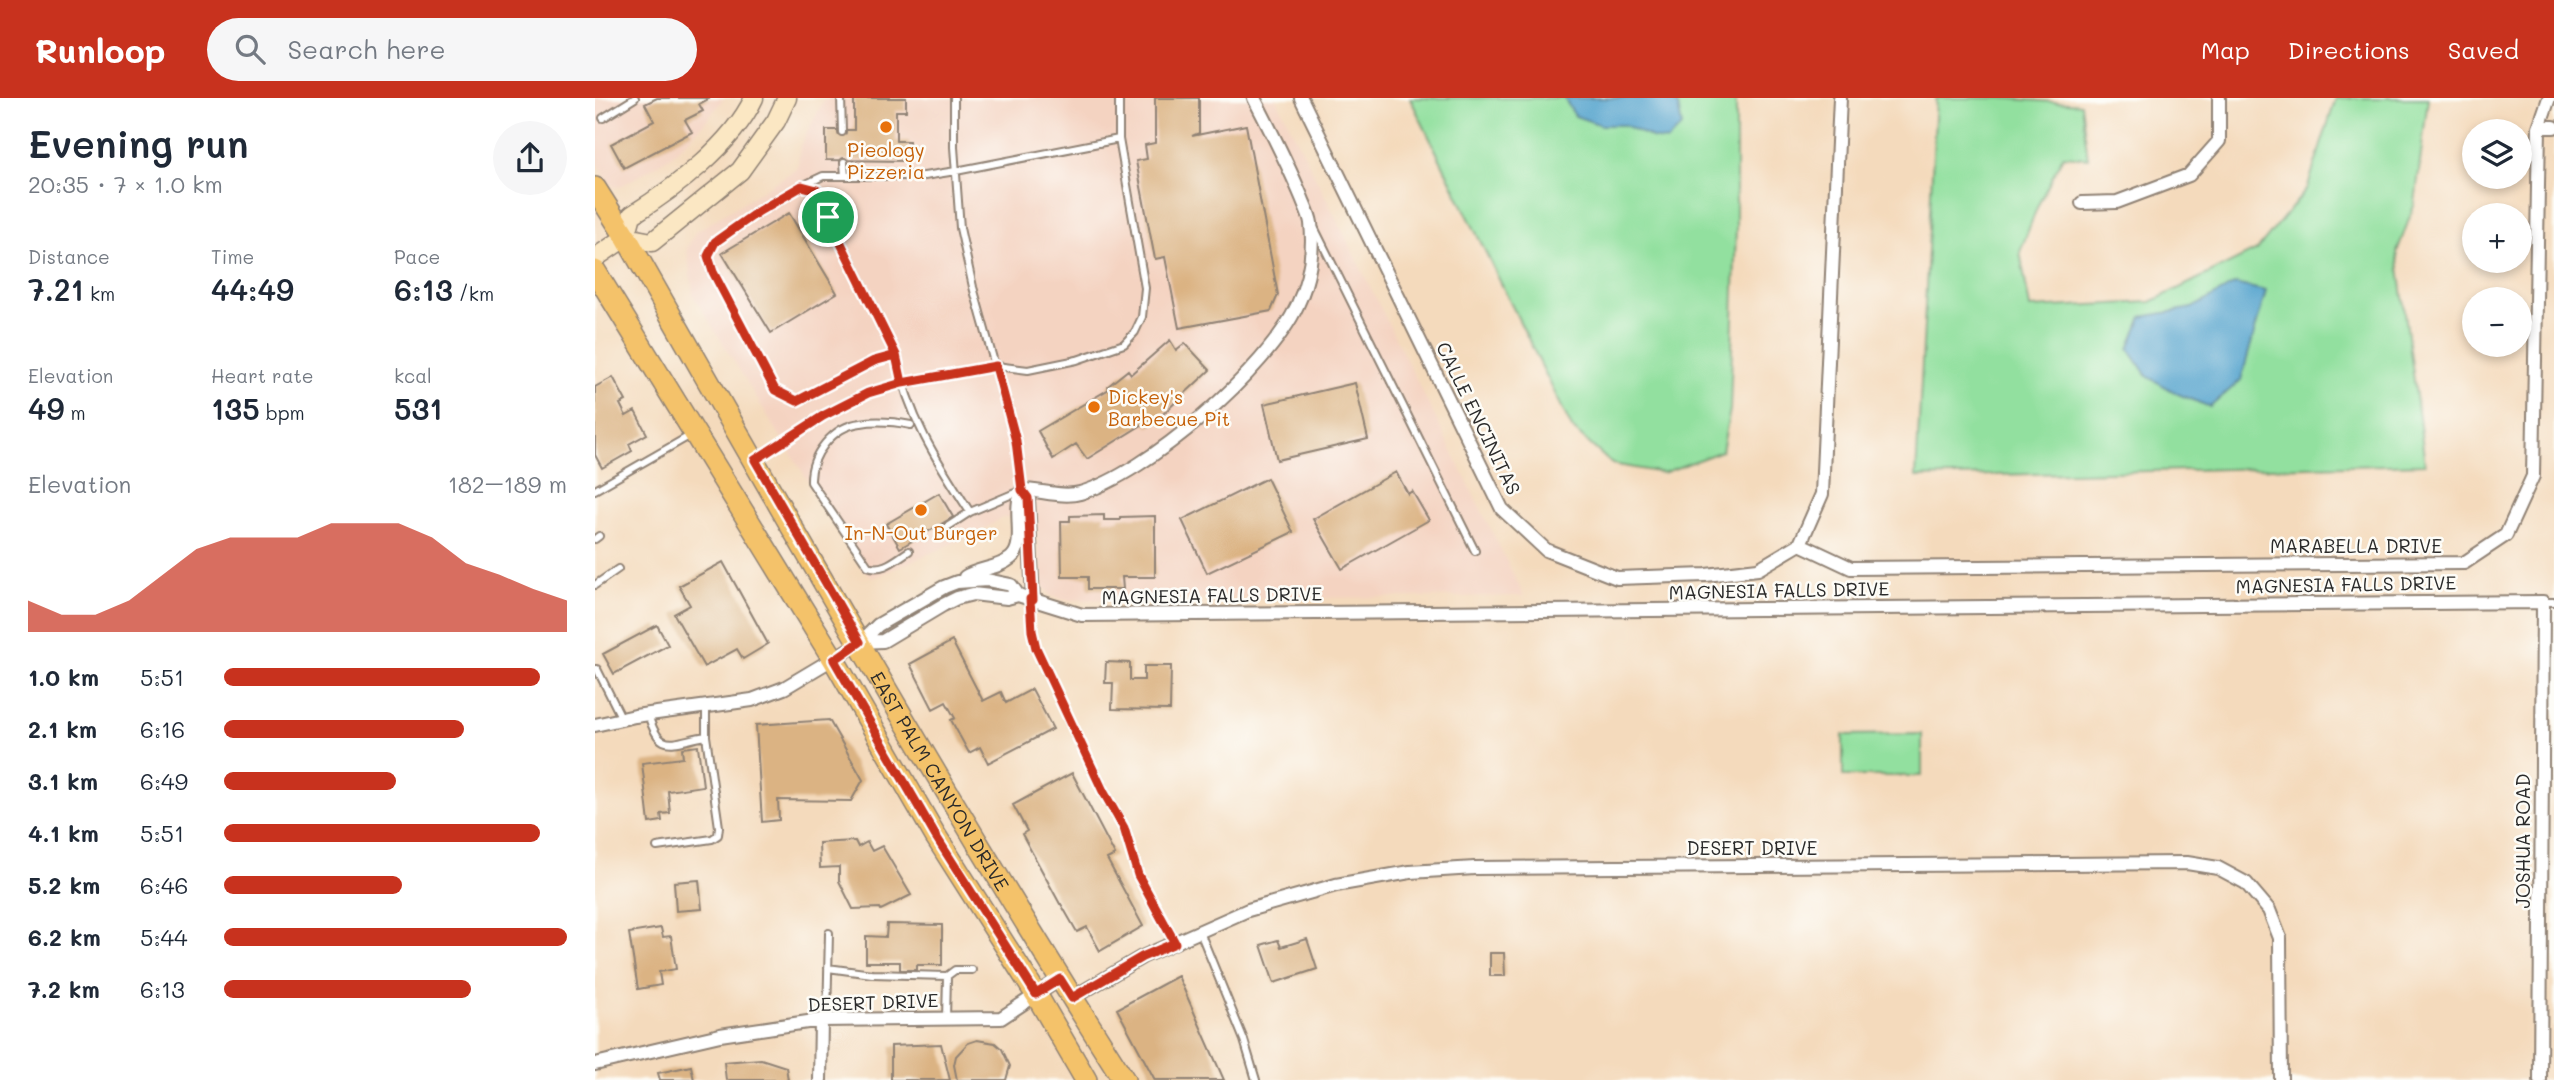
<!DOCTYPE html>
<meta charset="utf-8">
<style>
body{margin:0;font-family:Mali,sans-serif;background:#f6f6f7;color:#1f2937;height:100vh;display:flex;flex-direction:column;font-size:26px;white-space:nowrap}
*{box-sizing:border-box;margin:0}
p{font-size:23px;color:#747a83}
.icon{flex:none;width:38px;height:38px;fill:none;stroke:currentColor;stroke-width:2;stroke-linecap:round;stroke-linejoin:round}
.map{position:relative;flex:1;overflow:hidden}
.side{display:flex;flex-direction:column;background:#fff;width:595px}
.side>*{flex:none}
.controls{position:absolute;left:1867px;top:21px;display:grid;gap:14px}
.controls a{display:grid;place-items:center;width:70px;height:70px;border-radius:50%;background:#fff;box-shadow:0 4px 10px #0003;font-size:35px}
.pin{position:absolute;display:grid;place-items:center;width:60px;height:60px;color:#fff;margin:-30px;border:4px solid #fff;border-radius:50%;box-shadow:0 2px 7px #0007}
.round{display:grid;place-items:center;flex:none;width:74px;height:74px;border-radius:37px;background:#f6f6f7}
.summary{display:flex;align-items:center;justify-content:space-between;height:119px;padding:0 28px}
h1{font-size:38px;font-weight:600;line-height:52px}
.metrics{display:grid;grid-template-columns:repeat(3,1fr);gap:10px;height:119px;padding:7px 28px}
.metrics div{display:grid;align-content:center}
.metrics b{font-size:30px;font-weight:600}
.metrics small{font-size:19px;font-weight:400}
.metrics p{font-size:19px}
.chart{height:196px;padding:14px 28px}
.chart p{display:flex;justify-content:space-between}
.chart svg{width:100%;height:126px;margin-top:7px;fill:#c8321e;opacity:.7}
ul{padding:0 28px;list-style:none;font-size:23px}
li{display:grid;grid-template-columns:112px 84px 1fr;align-items:center;height:52px}
li i{height:18px;border-radius:9px;background:#c8321e}
header{display:flex;align-items:center;gap:42px;box-sizing:border-box;height:98px;padding:0 35px;background:#c8321e;color:#fff}
header strong{font-size:33px}
nav{display:flex;gap:38px;margin-inline-start:auto;font-size:24px}
.search{width:490px;height:63px;background:#f6f6f7;display:flex;align-items:center;gap:18px;box-sizing:border-box;padding:0 24px;border-radius:38px;color:#747a83;font-size:26px}
main{display:flex;flex:1;min-height:0}
.map>svg:first-child{display:block}
.built{fill:#f4d3c1}
.green{fill:#92e09f;stroke:#5e8665;stroke-width:2}
.water{fill:#52a3cd;stroke:#3e677c;stroke-width:2}
.building{fill:#dbb383}
.lines{fill:none;stroke-linecap:round;stroke-linejoin:round}
.lane-casing{stroke:#908274;stroke-width:10}
.street-casing{stroke:#908274;stroke-width:16}
.secondary-casing{stroke:#908274;stroke-width:21}
.primary-casing{stroke:#908274;stroke-width:24}
.lane{stroke:#fff;stroke-width:6}
.street{stroke:#fff;stroke-width:12}
.secondary{stroke:#fbe7c3;stroke-width:18}
.primary{stroke:#f4c26a;stroke-width:21}
.route-casing{stroke:#fff;stroke-width:14}
.route{stroke:#c8321e;stroke-width:9}
.food-dot{fill:#e8710a;stroke:#fdfcf7;stroke-width:2.5}
.labels{text-anchor:middle;dominant-baseline:central;stroke-width:5;stroke-linejoin:round;paint-order:stroke}
.food-label{font-size:19px;fill:#c56008;stroke:#fdfcf7}
.street-label{font-size:19px;fill:#2b2b2b;stroke:#fdfcf7}
</style>
<header>
<strong>Runloop</strong>
<div class="search"><svg class="icon" aria-label="search" viewBox="0 0 24 24"><circle cx="10" cy="10" r="6"/><path d="M15 15l6 6"/></svg>Search here</div>
<nav><a>Map</a><a>Directions</a><a>Saved</a></nav>
</header>
<main>
<section class="side">
<div class="summary"><div><h1>Evening run</h1><p>20:35 · 7 × 1.0 km</p></div><a class="round"><svg class="icon" aria-label="share" viewBox="0 0 24 24"><path d="M12 15V3M7 8l5-5 5 5M5 13v7h14v-7"/></svg></a></div>
<div class="metrics">
<div><p>Distance</p><b>7.21<small> km</small></b></div>
<div><p>Time</p><b>44:49</b></div>
<div><p>Pace</p><b>6:13<small> /km</small></b></div>
</div>
<div class="metrics">
<div><p>Elevation</p><b>49<small> m</small></b></div>
<div><p>Heart rate</p><b>135<small> bpm</small></b></div>
<div><p>kcal</p><b>531</b></div>
</div>
<div class="chart"><p><span>Elevation</span>182–189 m</p>
<svg viewBox="0 0 160 44" preserveAspectRatio="none"><path d="M0 44V33L10 38L20 38L30 33L40 24L50 15L60 11L70 11L80 11L90 6L100 6L110 6L120 11L130 20L140 24L150 29L160 33V44z"/></svg>
</div>
<ul>
<li><b>1.0 km</b>5:51<i style="width:92%"></i></li>
<li><b>2.1 km</b>6:16<i style="width:70%"></i></li>
<li><b>3.1 km</b>6:49<i style="width:50%"></i></li>
<li><b>4.1 km</b>5:51<i style="width:92%"></i></li>
<li><b>5.2 km</b>6:46<i style="width:52%"></i></li>
<li><b>6.2 km</b>5:44<i style="width:100%"></i></li>
<li><b>7.2 km</b>6:13<i style="width:72%"></i></li>
</ul>
</section>
<div class="map">
<svg width="1959" height="982" viewBox="0 0 1959 982">
<rect width="100%" height="100%" fill="#fdfcf7"/>
<filter id="ink" filterUnits="userSpaceOnUse"><feTurbulence type="fractalNoise" baseFrequency=".0143" numOctaves="2"/><feDisplacementMap in="SourceGraphic" scale="14" xChannelSelector="R" yChannelSelector="G"/><feConvolveMatrix kernelMatrix="1 2 1 2 8 2 1 2 1" color-interpolation-filters="sRGB"/></filter>
<filter id="wash" filterUnits="userSpaceOnUse"><feTurbulence type="fractalNoise" baseFrequency=".00686" numOctaves="4" result="noise"/><feDisplacementMap in="SourceGraphic" scale="28" xChannelSelector="R" yChannelSelector="G"/><feGaussianBlur stdDeviation="1.57" result="paint"/><feColorMatrix in="noise" values="0 0 0 0 0 0 0 0 0 0 0 0 0 0 0 0 0 1.4 0 .05"/><feComposite in="paint" operator="in"/></filter>
<g filter="url(#wash)">
<rect width="100%" height="100%" fill="#f4dabc"/>
<path class="built" d="M 0,0 L 129,0 L 107,28 L 75,59 L 26,88 L 20,89 L 13,85 L 0,61 Z
M 230,0 L 681,0 L 929,498 L 470,502 L 456,498 L 447,487 L 440,417 L 407,420 L 384,434 L 278,480 L 267,470 L 98,197 L 92,150 L 102,133 L 203,70 L 205,48 Z"/>
<path class="green" d="M 815,0 L 1141,0 L 1141,130 L 1135,312 L 1127,353 L 1068,375 L 1017,366 L 977,330 Z
M 1341,0 L 1405,0 L 1486,6 L 1493,60 L 1468,58 L 1443,107 L 1425,154 L 1435,210 L 1556,204 L 1662,152 L 1712,91 L 1741,0 L 1833,0 L 1820,105 L 1802,154 L 1830,366 L 1321,379 Z
M 1327,636 L 1327,678 L 1248,678 L 1248,637 Z"/>
<path class="water" d="M 969,0 L 1078,0 L 1083,8 L 1087,28 L 1072,43 L 1057,40 L 1030,27 L 1006,27 L 980,18 Z
M 1640,186 L 1671,193 L 1646,282 L 1615,309 L 1583,296 L 1552,278 L 1534,251 L 1547,219 L 1597,210 Z"/>
<g id="blocks">
<path class="building" d="M 62,0 L 115,0 L 104,6 L 108,13 L 90,22 L 97,34 L 29,70 L 16,46 L 59,23 L 50,6 Z
M 259,0 L 311,0 L 311,13 L 301,13 L 301,43 L 314,43 L 314,63 L 231,62 L 231,32 L 259,32 Z
M 560,0 L 604,0 L 604,35 L 597,38 L 651,27 L 683,197 L 676,213 L 584,230 L 570,159 L 560,161 L 541,63 L 552,61 L 550,47 L 560,45 Z
M 194,115 L 242,195 L 176,235 L 127,155 Z
M 575,242 L 581,252 L 590,245 L 615,272 L 554,329 L 550,325 L 492,361 L 481,346 L 458,361 L 443,333 L 514,291 L 513,288 L 533,272 L 536,276 Z
M 18,279 L 31,303 L 25,306 L 31,318 L 40,313 L 52,336 L 34,346 L 37,353 L 7,370 L 0,357 L 0,289 Z
M 760,285 L 773,341 L 682,362 L 669,306 Z
M 801,374 L 813,396 L 817,393 L 834,422 L 747,471 L 718,421 Z
M 672,380 L 698,434 L 612,475 L 587,422 Z
M 344,395 L 358,419 L 305,450 L 291,426 Z
M 509,417 L 509,422 L 525,422 L 525,419 L 560,418 L 560,479 L 527,479 L 528,491 L 493,491 L 493,479 L 467,479 L 466,423 L 475,423 L 475,418 Z
M 128,464 L 173,546 L 148,561 L 142,551 L 109,569 L 79,516 L 95,507 L 84,488 Z
M 62,527 L 73,547 L 19,576 L 8,556 Z
M 357,543 L 388,603 L 406,594 L 411,605 L 437,591 L 458,631 L 393,665 L 385,649 L 374,655 L 356,622 L 360,620 L 351,604 L 338,611 L 315,566 Z
M 511,564 L 535,565 L 535,582 L 549,582 L 549,568 L 576,568 L 575,612 L 517,611 L 518,585 L 510,585 Z
M 234,622 L 268,682 L 256,703 L 183,702 L 184,722 L 167,724 L 161,627 Z
M 103,648 L 108,688 L 73,693 L 75,715 L 66,716 L 67,723 L 54,725 L 47,665 L 88,660 L 87,650 Z
M 477,675 L 520,757 L 512,761 L 548,828 L 505,853 L 492,829 L 482,834 L 466,806 L 465,806 L 427,736 L 432,733 L 418,707 Z
M 260,743 L 263,749 L 272,744 L 277,753 L 287,748 L 316,797 L 286,812 L 285,810 L 258,811 L 244,783 L 244,769 L 225,770 L 224,745 Z
M 104,782 L 107,811 L 81,813 L 79,784 Z
M 292,826 L 347,827 L 347,867 L 322,867 L 322,872 L 305,872 L 305,864 L 271,864 L 271,838 L 291,839 Z
M 66,830 L 68,839 L 76,838 L 81,871 L 64,874 L 66,887 L 43,891 L 34,835 Z
M 712,841 L 722,871 L 679,885 L 666,847 L 683,842 L 686,849 Z
M 895,855 L 909,855 L 910,878 L 895,878 Z
M 583,878 L 629,982 L 560,982 L 522,911 Z
M 382,942 L 400,945 L 407,951 L 415,968 L 411,982 L 362,982 L 359,967 L 361,958 L 373,945 Z
M 346,946 L 355,982 L 296,982 L 296,948 Z
M 166,961 L 191,969 L 193,982 L 131,982 L 129,964 Z
M 96,968 L 99,982 L 65,982 L 63,975 Z"/>
</g>
</g>
<g filter="url(#ink)">
<use href="#blocks" fill-opacity="0" stroke="#908274" stroke-width="2"/>
<g class="lines">
<defs>
<path id="lane" d="M 246,0 L 247,34
M 8,20 L 40,0
M 249,64 L 250,78
M 207,88 L 228,78 L 329,78 L 361,73 L 524,41
M 720,131 L 880,453
M 301,257 L 279,263 L 202,303 L 180,292 L 118,174 L 113,158 L 120,144 L 164,113 L 207,88 L 222,92 L 301,257 C 313,318 341,362 375,414 L 427,392 L 421,343 L 378,189 L 365,130 L 359,49 L 359,0
M 162,361 L 227,318 L 273,294 L 307,285 L 401,268 L 433,272 L 482,262 L 529,246 L 540,234 L 547,219 L 550,190 L 524,41 L 524,0
M 0,392 L 96,337
M 349,431 L 375,414
M 0,441 L 4,438
M 314,453 C 301,461 288,474 273,468 L 216,384 C 215,357 238,328 266,325 C 283,322 300,324 316,327
M 0,487 L 23,471
M 435,501 L 437,533 L 441,550 L 508,693 L 529,730 L 543,777 L 580,845
M 1948,504 L 1959,504
M 0,571 L 2,571 L 27,621
M 53,616 C 65,657 76,644 111,638
M 62,749 L 117,741 L 123,737 L 124,729 L 111,638 L 111,609
M 605,834 L 649,942 L 661,982
M 233,870 L 277,876 L 352,878
M 232,921 L 234,835
M 351,921 L 352,878 L 360,872 L 377,872"/>
<path id="street" d="M 706,0 L 907,411 L 951,452 L 1022,480 L 1111,477 L 1163,471 L 1205,446 L 1227,396 L 1245,0
M 1944,29 L 1959,29
M 1487,105 L 1522,104 L 1594,77 L 1624,43 L 1624,0
M 427,392 C 445,392 468,400 485,395 C 552,376 673,271 702,208 C 714,183 719,153 716,125 C 715,117 710,108 707,100 C 693,66 676,33 659,0
M 427,392 L 433,400 L 438,502
M 1205,446 L 1256,470 L 1869,465 L 1911,437 L 1938,378 L 1944,29 L 1954,0
M 370,479 C 383,470 403,471 416,460 C 432,447 417,413 427,392
M 266,544 L 288,543 L 348,507 L 362,500 L 378,496 L 412,500 L 423,497 L 487,517 L 1948,504 L 1945,982
M 0,627 L 40,618 L 157,602 L 189,590 L 266,544 L 283,527 L 349,489 L 362,484 L 392,482 L 416,487 L 423,497
M 477,900 L 547,859 L 653,812 L 741,787 L 815,774 L 880,770 L 1592,765 L 1623,770 L 1651,785 L 1674,812 L 1685,840 L 1686,982
M 0,966 L 125,937 L 226,922 L 406,920 L 465,881
M 225,982 L 226,922"/>
<path id="secondary" d="M 31,139 L 57,144 L 145,73 L 181,23 L 192,0
M 0,160 L 31,139 L 37,117 C 80,90 137,47 159,0"/>
<g id="primary">
<path id="s1" d="M 0,90 L 31,139 C 192,422 354,707 529,982"/>
<path d="M 0,173 L 239,562 L 340,737 L 441,896 L 491,982"/>
</g>
</defs>
<use href="#lane" class="lane-casing"/>
<use href="#street" class="street-casing"/>
<use href="#secondary" class="secondary-casing"/>
<use href="#primary" class="primary-casing"/>
<use href="#lane" class="lane"/>
<use href="#street" class="street"/>
<use href="#secondary" class="secondary"/>
<use href="#primary" class="primary"/>
</g>
</g>
<g class="lines" filter="url(#ink)">
<defs>
<path id="route" d="M 233,119 L 301,257 L 307,285 L 273,295 L 228,318 L 160,362 L 265,544 L 239,562 L 340,737 L 441,896 L 465,881 L 477,900 L 547,859 L 580,845 L 543,777 L 529,730 L 508,693 L 441,550 L 437,533 L 435,501 L 438,502 L 433,400 L 427,392 L 421,343 L 401,268 L 307,285 L 301,257 L 279,263 L 202,303 L 180,292 L 118,174 L 113,158 L 120,144 L 164,113 L 207,88 L 222,92 L 233,119"/>
</defs>
<use href="#route" class="route-casing"/>
<use href="#route" class="route"/>
</g>
<g class="food-dot">
<circle cx="291" cy="29" r="7"/>
<circle cx="499" cy="309" r="7"/>
<circle cx="326" cy="412" r="7"/>
</g>
<g class="labels">
<g class="food-label">
<text x="291" y="51">Pieology<tspan x="291" dy="22">Pizzeria</tspan></text>
<text x="513" y="298" text-anchor="start">Dickey's<tspan x="513" dy="22">Barbecue Pit</tspan></text>
<text x="326" y="434">In-N-Out Burger</text>
</g>
<g class="street-label">
<text transform="translate(884 320) rotate(64)">CALLE ENCINITAS</text>
<text x="1761" y="447">MARABELLA DRIVE</text>
<text transform="translate(1751 486) rotate(-1)">MAGNESIA FALLS DRIVE</text>
<text transform="translate(1184 492) rotate(-1)">MAGNESIA FALLS DRIVE</text>
<text transform="translate(617 497) rotate(-1)">MAGNESIA FALLS DRIVE</text>
<text stroke="none"><textPath href="#s1" startOffset="686">EAST PALM CANYON DRIVE</textPath></text>
<text transform="translate(1927 743) rotate(-90)">JOSHUA ROAD</text>
<text x="1157" y="749">DESERT DRIVE</text>
<text transform="translate(278 904) rotate(-2)">DESERT DRIVE</text>
</g>
</g>
</svg>
<div class="controls">
<a><svg class="icon" aria-label="layers" viewBox="0 0 24 24"><path d="M12 4l9 5-9 5-9-5zM3 14l9 5 9-5"/></svg></a>
<a>+</a>
<a>−</a>
</div>
<div class="pin" style="left:233px;top:119px;background:#1e9e55"><svg class="icon" aria-label="arrive" viewBox="0 0 24 24"><path d="M6 21V4h12l-3 4 3 4H6"/></svg></div>
</div>
</main>
